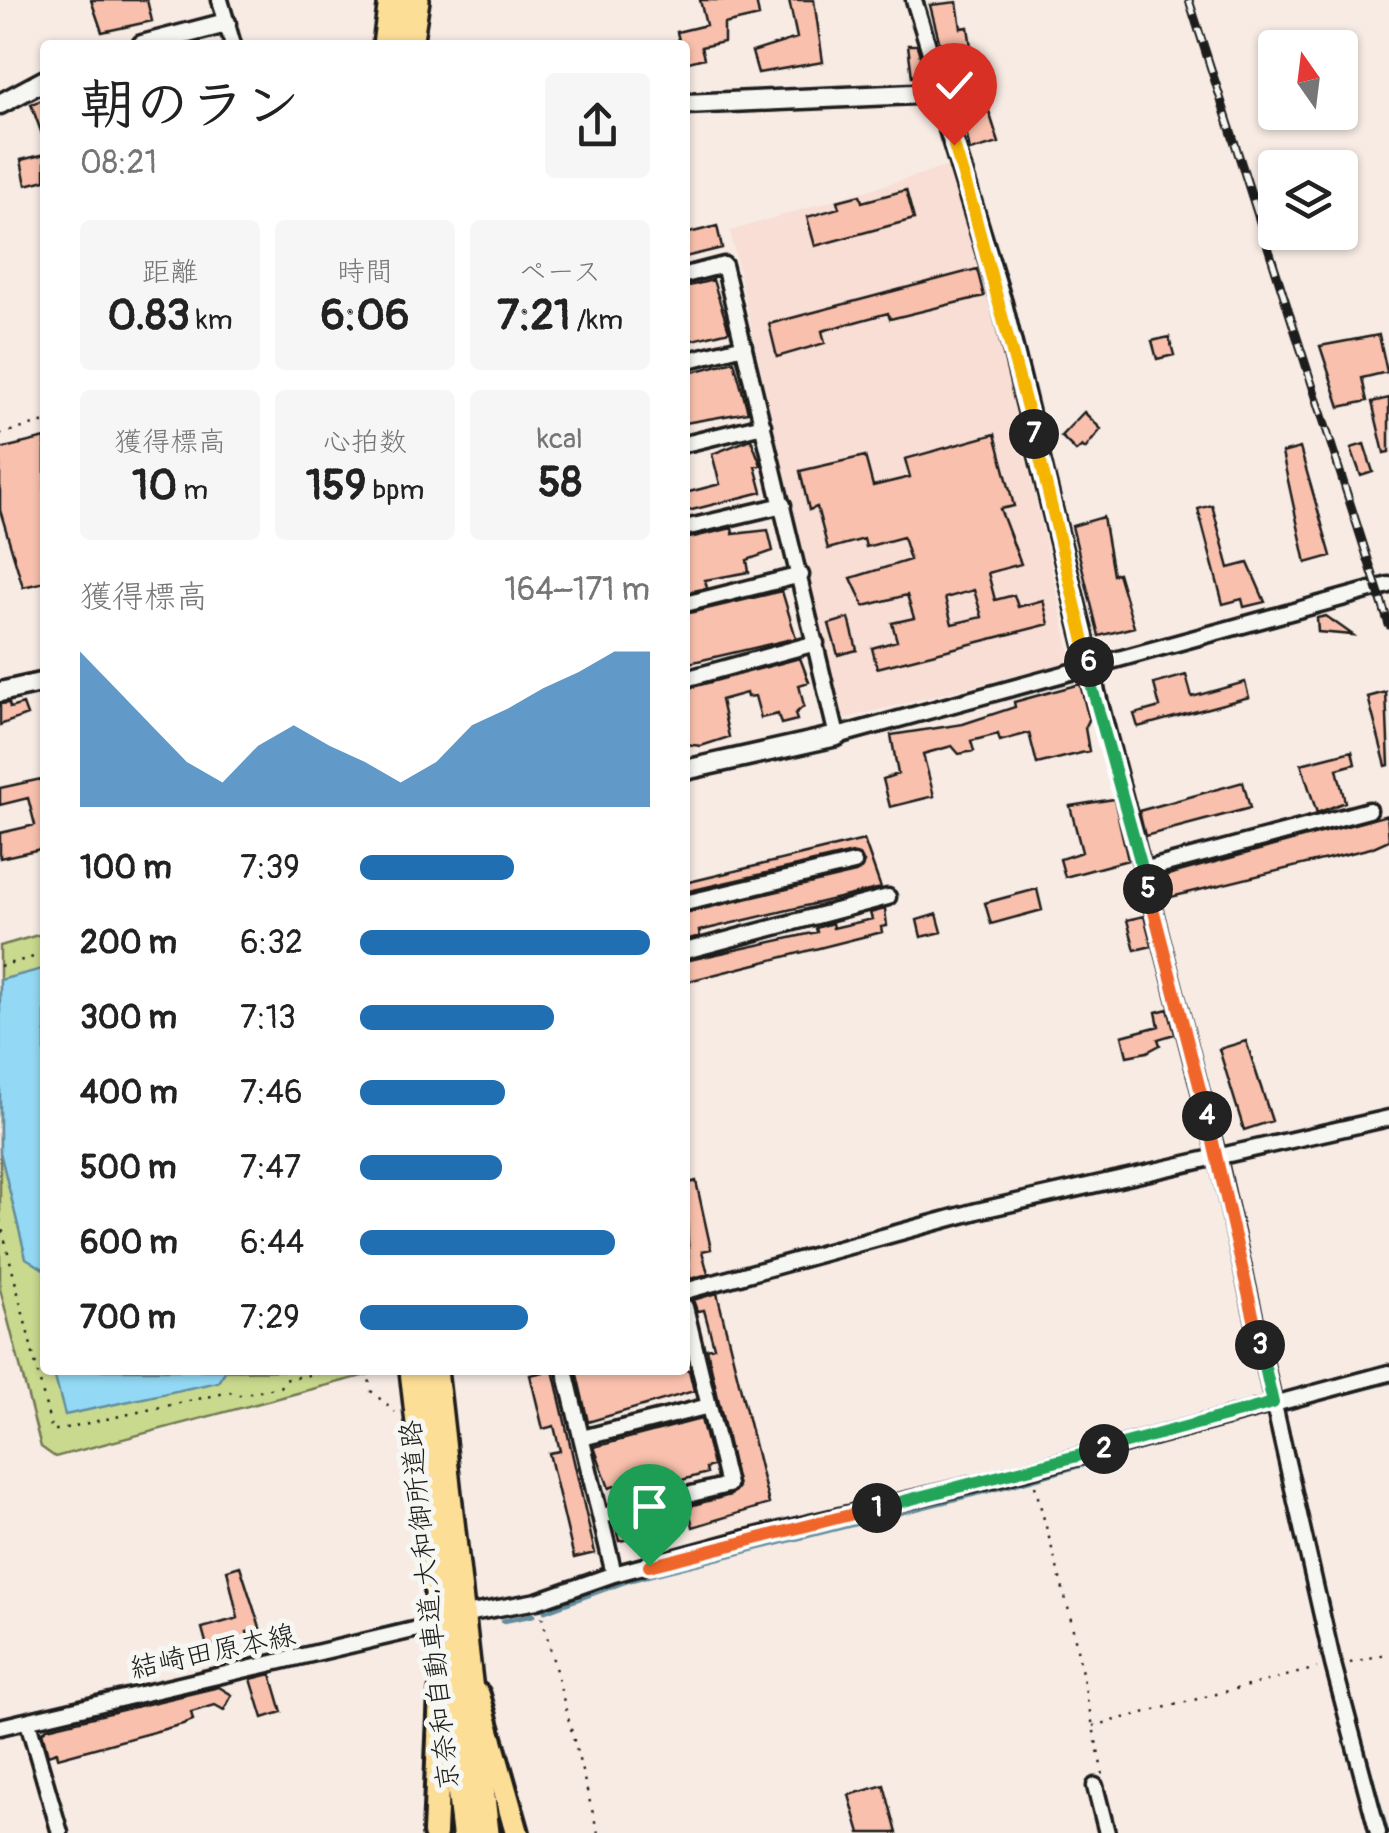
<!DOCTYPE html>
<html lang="ja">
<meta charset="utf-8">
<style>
body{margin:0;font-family:Pangolin,"Klee One",sans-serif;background:#f6f6f6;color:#222;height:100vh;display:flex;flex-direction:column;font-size:38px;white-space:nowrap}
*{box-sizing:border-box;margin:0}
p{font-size:32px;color:#767676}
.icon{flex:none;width:55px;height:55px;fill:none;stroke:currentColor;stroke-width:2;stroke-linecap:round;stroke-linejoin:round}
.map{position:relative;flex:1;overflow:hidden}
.details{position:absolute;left:40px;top:40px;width:650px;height:1335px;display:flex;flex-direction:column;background:#fff;border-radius:10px;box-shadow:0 2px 8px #0004}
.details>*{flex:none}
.needle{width:65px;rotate:346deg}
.controls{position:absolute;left:1258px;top:30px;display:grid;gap:20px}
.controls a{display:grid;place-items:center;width:100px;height:100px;border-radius:10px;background:#fff;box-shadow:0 2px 8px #0004;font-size:50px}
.pin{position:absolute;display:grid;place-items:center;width:85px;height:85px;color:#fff;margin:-102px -42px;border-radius:50% 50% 50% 0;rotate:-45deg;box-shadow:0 0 10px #0007}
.pin .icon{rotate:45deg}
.km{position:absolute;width:50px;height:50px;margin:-25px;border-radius:50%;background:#222;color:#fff;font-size:28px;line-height:50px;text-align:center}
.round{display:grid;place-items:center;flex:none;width:105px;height:105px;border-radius:10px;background:#f6f6f6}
.summary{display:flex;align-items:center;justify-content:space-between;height:170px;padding:0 40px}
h1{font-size:55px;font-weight:700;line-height:75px}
.metrics{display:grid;grid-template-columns:repeat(3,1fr);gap:15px;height:170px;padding:10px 40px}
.metrics div{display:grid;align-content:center;border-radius:10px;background:#f6f6f6;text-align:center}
.metrics b{font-size:42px;font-weight:700}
.metrics small{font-size:28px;font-weight:400}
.metrics p{font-size:28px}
.chart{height:280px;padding:20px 40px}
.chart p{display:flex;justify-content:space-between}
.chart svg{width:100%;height:180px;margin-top:10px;fill:#1f6fb2;opacity:.7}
ul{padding:0 40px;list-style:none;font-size:32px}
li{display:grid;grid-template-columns:160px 120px 1fr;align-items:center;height:75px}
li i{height:25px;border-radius:12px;background:#1f6fb2}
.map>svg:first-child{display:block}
.built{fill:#f8ded4}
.green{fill:#c9d98d;stroke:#727a54;stroke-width:2.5}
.water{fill:#93d9f5;stroke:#638d9e;stroke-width:2.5}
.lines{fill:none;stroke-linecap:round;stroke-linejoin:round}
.stream{stroke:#638d9e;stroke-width:5}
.building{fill:#f9c1ad;stroke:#1c1c1c;stroke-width:2.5;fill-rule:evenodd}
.minor-casing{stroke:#1c1c1c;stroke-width:21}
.tertiary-casing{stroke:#1c1c1c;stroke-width:25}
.trunk-casing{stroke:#1c1c1c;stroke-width:30}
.motorway-casing{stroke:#1c1c1c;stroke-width:32}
.path{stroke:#1c1c1c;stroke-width:2.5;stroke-dasharray:2.5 8;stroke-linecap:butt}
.minor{stroke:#f6f6f2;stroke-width:14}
.tertiary{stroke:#f6f6f2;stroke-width:18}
.trunk{stroke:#fdde96;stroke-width:22}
.motorway{stroke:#fdde96;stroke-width:25}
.rail-casing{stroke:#1c1c1c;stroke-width:9}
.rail{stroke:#f6f6f2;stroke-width:5;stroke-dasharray:15;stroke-linecap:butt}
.split-1-casing{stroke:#fff;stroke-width:20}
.split-2-casing{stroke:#fff;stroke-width:20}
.split-3-casing{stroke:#fff;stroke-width:20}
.split-4-casing{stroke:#fff;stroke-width:20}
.split-5-casing{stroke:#fff;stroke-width:20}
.split-6-casing{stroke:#fff;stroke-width:20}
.split-7-casing{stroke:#fff;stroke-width:20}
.split-8-casing{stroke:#fff;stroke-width:20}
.split-9-casing{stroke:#fff;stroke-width:20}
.split-1{stroke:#f0652b;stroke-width:12}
.split-2{stroke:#22a559;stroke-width:12}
.split-3{stroke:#22a559;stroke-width:12}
.split-4{stroke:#f0652b;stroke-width:12}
.split-5{stroke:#f0652b;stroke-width:12}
.split-6{stroke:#22a559;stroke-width:12}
.split-7{stroke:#f5b400;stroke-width:12}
.split-8{stroke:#f5b400;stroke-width:12}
.split-9{stroke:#f5b400;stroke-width:12}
.labels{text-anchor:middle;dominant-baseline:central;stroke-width:10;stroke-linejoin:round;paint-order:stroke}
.street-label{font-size:28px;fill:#1c1c1c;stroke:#f6f6f2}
</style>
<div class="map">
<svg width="1389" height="1833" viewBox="0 0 1389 1833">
<rect width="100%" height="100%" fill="#f7ebe4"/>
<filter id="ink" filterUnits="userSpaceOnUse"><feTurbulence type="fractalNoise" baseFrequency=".01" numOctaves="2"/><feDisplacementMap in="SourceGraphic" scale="20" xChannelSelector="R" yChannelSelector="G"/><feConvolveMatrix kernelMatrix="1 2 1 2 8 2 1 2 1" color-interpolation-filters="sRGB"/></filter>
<g filter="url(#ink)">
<path class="built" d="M 949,166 L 981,259 L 1072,661 L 839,720 L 730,231 Z"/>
<path class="green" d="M 45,933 L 45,1370 L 381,1371 L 55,1457 L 41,1447 L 0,1289 L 0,946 Z"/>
<path class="water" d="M 42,969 L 45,971 L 45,1270 L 26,1258 L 0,1152 L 0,980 Z
M 53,1370 L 226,1370 L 218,1382 L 65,1415 Z"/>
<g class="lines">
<path class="stream" d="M 1305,1403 L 1389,1382
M 1282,1408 L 1335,1642
M 545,1611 L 630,1580 L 1011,1485 L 1230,1423
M 503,1621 L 533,1615
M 328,1643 L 407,1623
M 1349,1696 L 1387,1833
M 0,1734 L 59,1720"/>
</g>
<path class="building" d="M 91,0 L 147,0 L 152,21 L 102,32 Z
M 700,0 L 756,0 L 759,16 L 724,24 L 724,42 L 701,47 L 704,58 L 685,63 L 685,45 L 680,45 L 677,32 L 706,25 Z
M 789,0 L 814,0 L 823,62 L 758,73 L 752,52 L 797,38 Z
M 957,2 L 961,28 L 968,27 L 973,60 L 946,68 L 930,5 Z
M 908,45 L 917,45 L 925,74 L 912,77 Z
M 980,83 L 999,143 L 970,151 L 957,88 Z
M 45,99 L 45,137 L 43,137 L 31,104 Z
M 45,154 L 45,180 L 26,185 L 21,160 Z
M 906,190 L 914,219 L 815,246 L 807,217 L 839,208 L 837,201 L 860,195 L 862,202 Z
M 717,226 L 722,248 L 685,257 L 685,234 Z
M 977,269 L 984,296 L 890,319 L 888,313 L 822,331 L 825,343 L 777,357 L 769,324 Z
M 713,280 L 729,331 L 685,342 L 685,287 Z
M 1379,335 L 1387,372 L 1362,378 L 1367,401 L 1340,407 L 1320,346 Z
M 1169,337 L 1174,355 L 1157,359 L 1152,341 Z
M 734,361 L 748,412 L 685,423 L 685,374 Z
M 1389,398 L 1389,452 L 1384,453 L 1372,402 Z
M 1084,412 L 1101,429 L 1085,449 L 1082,446 L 1076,451 L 1061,436 Z
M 995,434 L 1014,506 L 1000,509 L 1021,564 L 988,573 L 995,600 L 1014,595 L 1018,607 L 1043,600 L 1049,624 L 877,668 L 872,648 L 897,641 L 892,623 L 914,618 L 907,595 L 864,606 L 851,578 L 910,560 L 903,537 L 866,547 L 864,539 L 828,549 L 817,507 L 809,510 L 800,471 L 865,456 L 873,486 L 910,477 L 905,459 ZM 974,590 L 982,617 L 952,624 L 945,598 Z
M 45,438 L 45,582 L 23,587 L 0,510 L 0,449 Z
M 751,439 L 761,465 L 755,466 L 762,492 L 688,511 L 685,493 L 720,484 L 712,454 Z
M 1364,444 L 1373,472 L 1361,476 L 1351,448 Z
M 1300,448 L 1331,556 L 1306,563 L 1282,453 Z
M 1212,505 L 1229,568 L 1248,563 L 1265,602 L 1244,607 L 1242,599 L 1223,604 L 1198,509 Z
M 1103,517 L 1113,575 L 1118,573 L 1134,627 L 1099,636 L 1072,526 Z
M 732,528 L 733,534 L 768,530 L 773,551 L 747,560 L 749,572 L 705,580 L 707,588 L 685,593 L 685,539 Z
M 782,591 L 796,638 L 685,664 L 685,614 Z
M 1326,616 L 1353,635 L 1318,632 L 1317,618 Z
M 849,618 L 857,650 L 838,655 L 829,624 Z
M 800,658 L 809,682 L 799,685 L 804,706 L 795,714 L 797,720 L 781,724 L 778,714 L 761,718 L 755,696 L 747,697 L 746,693 L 721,700 L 729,737 L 701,746 L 685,744 L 685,689 Z
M 1186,675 L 1192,697 L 1245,682 L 1249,697 L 1138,727 L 1134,714 L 1160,707 L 1154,684 Z
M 1080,684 L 1089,720 L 1085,728 L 1089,751 L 1037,764 L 1029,733 L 1000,741 L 998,734 L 971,741 L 974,751 L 959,754 L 952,746 L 923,754 L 934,796 L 890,807 L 883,779 L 898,774 L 891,735 L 963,724 L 1015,707 L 1014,702 Z
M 1386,692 L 1389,765 L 1386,766 L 1368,697 Z
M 9,703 L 10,708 L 23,704 L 27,715 L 0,725 L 0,704 Z
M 1352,751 L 1355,764 L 1337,769 L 1345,802 L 1317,813 L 1301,764 Z
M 41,779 L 45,848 L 0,858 L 0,833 L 35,825 L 28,798 L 0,805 L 0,788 Z
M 1243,782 L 1250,808 L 1145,836 L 1139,811 Z
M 1114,799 L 1128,860 L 1065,877 L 1060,859 L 1082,852 L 1070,806 Z
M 1387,815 L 1389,840 L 1371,848 L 1163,899 L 1157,878 Z
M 864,840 L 881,888 L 699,931 L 700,936 L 685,940 L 685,913 L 856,873 L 864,862 L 852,853 L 685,892 L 685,883 Z
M 1037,889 L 1042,910 L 991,924 L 985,903 Z
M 885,909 L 887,926 L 881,927 L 882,932 L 685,982 L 685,961 L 817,932 L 816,928 L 832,923 L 833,928 L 872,919 L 870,913 Z
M 937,914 L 942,932 L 921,937 L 917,920 Z
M 1144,916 L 1152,946 L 1135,950 L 1127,920 Z
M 1168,1009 L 1175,1034 L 1158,1039 L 1160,1045 L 1147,1052 L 1127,1056 L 1122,1036 L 1159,1026 L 1156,1012 Z
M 1246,1041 L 1272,1121 L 1244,1130 L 1219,1049 Z
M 696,1181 L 711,1249 L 702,1251 L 708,1274 L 690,1279 L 685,1184 Z
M 717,1293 L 769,1504 L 693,1527 L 689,1510 L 693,1505 L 731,1495 L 738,1487 L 707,1349 L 714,1347 L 704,1310 L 697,1311 L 693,1300 Z
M 553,1370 L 595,1553 L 574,1558 L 549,1453 L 560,1451 L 554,1426 L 543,1429 L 530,1375 Z
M 576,1370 L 689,1370 L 694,1391 L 588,1422 Z
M 701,1419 L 713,1466 L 706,1468 L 707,1473 L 643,1491 L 641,1486 L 620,1492 L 615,1486 L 609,1488 L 594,1447 Z
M 644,1517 L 649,1535 L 619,1541 L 615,1524 Z
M 240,1566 L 260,1628 L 247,1632 L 249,1638 L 207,1646 L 202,1628 L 238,1618 L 227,1570 Z
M 271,1674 L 282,1712 L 263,1718 L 251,1679 Z
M 219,1687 L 232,1695 L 224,1710 L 215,1705 L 191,1712 L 193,1720 L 183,1724 L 58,1758 L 57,1752 L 48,1755 L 42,1732 L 47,1728 Z
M 884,1785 L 897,1833 L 860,1833 L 849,1795 Z"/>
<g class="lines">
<defs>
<path id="minor" d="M 220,0 L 233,45
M 914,0 L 938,78 L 938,93
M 685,275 L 724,265 L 837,736 L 1389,585
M 685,361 L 744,346
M 685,444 L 763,425
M 685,528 L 783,505
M 685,604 L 801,575
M 1091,669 L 1218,1159 L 1333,1664 L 1378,1833
M 685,679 L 816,643
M 1143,870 L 1369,810
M 685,903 L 854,863
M 685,951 L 888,897
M 685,1291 L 977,1211 L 1389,1118
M 565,1370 L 614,1574
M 582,1438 L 709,1406
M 602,1516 L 728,1485 L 685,1307
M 466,1614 L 537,1601 L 614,1574 L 747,1538 L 996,1479 L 1389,1373
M 28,1722 L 60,1833
M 0,1727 L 435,1625
M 1095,1786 L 1107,1833"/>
<path id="tertiary" d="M 142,45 L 226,23
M 0,104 L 45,80
M 685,104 L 938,93 L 1002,303 L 1091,669
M 0,692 L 45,682
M 685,770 L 837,736"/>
<path id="trunk" d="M 478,1695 L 517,1833
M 435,1833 L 441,1692"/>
<path id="motorway" d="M 386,45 L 392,0
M 409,45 L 416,0
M 413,1370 L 465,1833
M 434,1370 L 486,1833"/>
</defs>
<use href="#minor" class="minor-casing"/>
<use href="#tertiary" class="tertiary-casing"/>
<use href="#trunk" class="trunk-casing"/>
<use href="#motorway" class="motorway-casing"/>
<path class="path" d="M 0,434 L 45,422
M 0,966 L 45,954
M 0,1220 L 52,1431 L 230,1392 L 235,1396 L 280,1387 L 284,1380 L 334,1370
M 368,1370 L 371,1391 L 395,1412
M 1035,1486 L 1070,1615 L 1103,1775
M 542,1617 L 598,1833
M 1350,1663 L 1389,1653
M 1093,1726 L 1317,1668"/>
<use href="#minor" class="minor"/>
<use href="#tertiary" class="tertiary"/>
<use href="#trunk" class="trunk"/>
<use href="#motorway" class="motorway"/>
<defs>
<path id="rail" d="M 1189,0 L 1389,625"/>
</defs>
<use href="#rail" class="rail-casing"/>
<use href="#rail" class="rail"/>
</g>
</g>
<g class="lines" filter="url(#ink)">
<defs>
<path id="split-1" d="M 649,1566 L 877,1508"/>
<path id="split-2" d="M 877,1508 L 1104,1449"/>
<path id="split-3" d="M 1104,1449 L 1273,1403 L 1260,1345"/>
<path id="split-4" d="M 1207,1116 L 1260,1345"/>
<path id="split-5" d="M 1148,889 L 1207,1116"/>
<path id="split-6" d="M 1089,662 L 1091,684 L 1148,889"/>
<path id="split-7" d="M 1034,434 L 1089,662"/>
<path id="split-8" d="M 973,208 L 1034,434"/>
<path id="split-9" d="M 954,145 L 973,208"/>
</defs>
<use href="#split-1" class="split-1-casing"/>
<use href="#split-2" class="split-2-casing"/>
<use href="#split-3" class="split-3-casing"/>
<use href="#split-4" class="split-4-casing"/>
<use href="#split-5" class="split-5-casing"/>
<use href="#split-6" class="split-6-casing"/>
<use href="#split-7" class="split-7-casing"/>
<use href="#split-8" class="split-8-casing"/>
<use href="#split-9" class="split-9-casing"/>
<use href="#split-1" class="split-1"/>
<use href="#split-2" class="split-2"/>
<use href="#split-3" class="split-3"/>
<use href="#split-4" class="split-4"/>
<use href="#split-5" class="split-5"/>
<use href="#split-6" class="split-6"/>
<use href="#split-7" class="split-7"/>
<use href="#split-8" class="split-8"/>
<use href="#split-9" class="split-9"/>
</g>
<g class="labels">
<g class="street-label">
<text transform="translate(430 1605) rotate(-96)">京奈和自動車道;大和御所道路</text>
<text transform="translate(213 1652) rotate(-12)">結崎田原本線</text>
</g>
</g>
</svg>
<div class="controls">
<a><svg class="needle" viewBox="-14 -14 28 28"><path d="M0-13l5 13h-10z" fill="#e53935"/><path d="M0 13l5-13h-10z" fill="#767676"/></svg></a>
<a><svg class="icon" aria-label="layers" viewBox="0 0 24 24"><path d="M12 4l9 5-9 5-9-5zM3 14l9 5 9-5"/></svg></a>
</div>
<div class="pin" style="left:649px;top:1566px;background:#1e9e55"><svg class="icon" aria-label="arrive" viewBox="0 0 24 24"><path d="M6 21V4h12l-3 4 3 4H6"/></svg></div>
<div class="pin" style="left:954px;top:145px;background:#d93025"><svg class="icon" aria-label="check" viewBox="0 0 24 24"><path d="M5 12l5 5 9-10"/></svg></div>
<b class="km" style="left:877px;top:1508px">1</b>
<b class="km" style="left:1104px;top:1449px">2</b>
<b class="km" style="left:1260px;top:1345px">3</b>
<b class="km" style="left:1207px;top:1116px">4</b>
<b class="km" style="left:1148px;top:889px">5</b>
<b class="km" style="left:1089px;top:662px">6</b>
<b class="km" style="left:1034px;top:434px">7</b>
<section class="details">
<div class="summary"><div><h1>朝のラン</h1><p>08:21</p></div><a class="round"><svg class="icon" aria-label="share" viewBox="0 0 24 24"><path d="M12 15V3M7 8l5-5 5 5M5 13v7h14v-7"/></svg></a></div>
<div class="metrics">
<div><p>距離</p><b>0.83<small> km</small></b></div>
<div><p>時間</p><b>6:06</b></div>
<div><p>ペース</p><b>7:21<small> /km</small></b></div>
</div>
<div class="metrics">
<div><p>獲得標高</p><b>10<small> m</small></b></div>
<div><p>心拍数</p><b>159<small> bpm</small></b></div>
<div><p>kcal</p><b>58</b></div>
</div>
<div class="chart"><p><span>獲得標高</span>164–171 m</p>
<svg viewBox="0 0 160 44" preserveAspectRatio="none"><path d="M0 44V6L10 15L20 24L30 33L40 38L50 29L60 24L70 29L80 33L90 38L100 33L110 24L120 20L130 15L140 11L150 6L160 6V44z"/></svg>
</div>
<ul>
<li><b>100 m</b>7:39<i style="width:53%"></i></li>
<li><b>200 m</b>6:32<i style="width:100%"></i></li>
<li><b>300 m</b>7:13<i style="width:67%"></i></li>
<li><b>400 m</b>7:46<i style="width:50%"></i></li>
<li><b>500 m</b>7:47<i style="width:49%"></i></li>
<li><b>600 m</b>6:44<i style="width:88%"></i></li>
<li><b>700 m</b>7:29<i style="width:58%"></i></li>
</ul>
</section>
</div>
